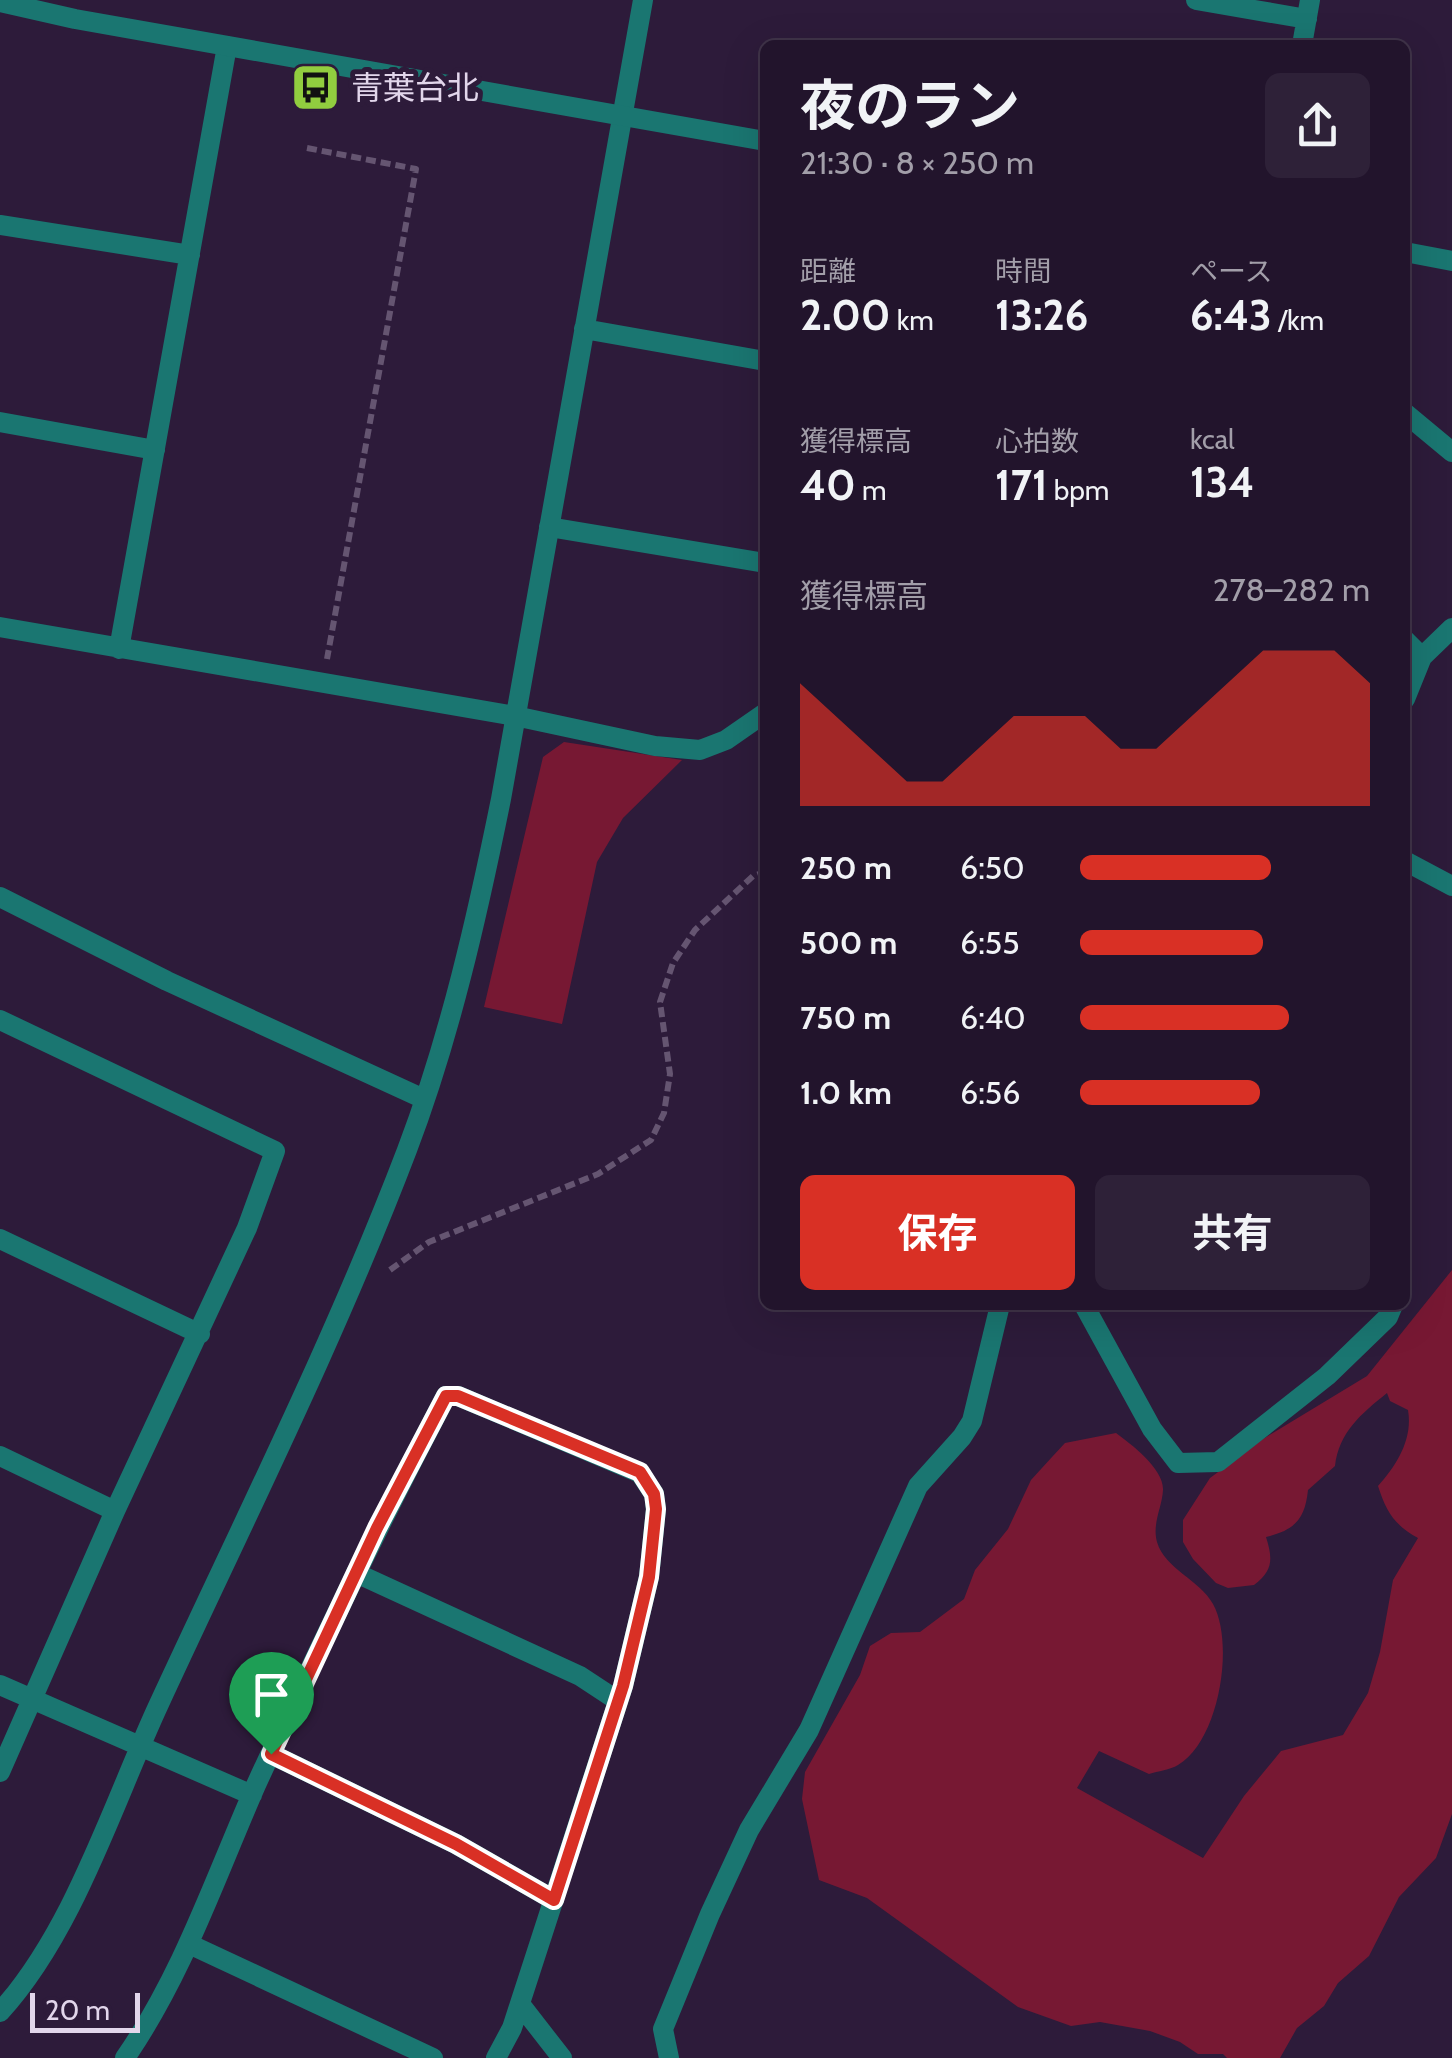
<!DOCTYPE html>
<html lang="ja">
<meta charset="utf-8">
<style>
body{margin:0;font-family:Cabin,"Noto Sans JP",sans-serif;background:#2e2138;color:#f1f3f6;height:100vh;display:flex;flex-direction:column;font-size:38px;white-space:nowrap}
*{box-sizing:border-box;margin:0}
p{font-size:32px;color:#a29ea9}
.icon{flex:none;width:55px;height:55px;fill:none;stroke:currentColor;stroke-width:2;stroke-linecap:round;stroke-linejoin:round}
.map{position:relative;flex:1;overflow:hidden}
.details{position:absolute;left:760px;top:40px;width:650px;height:1270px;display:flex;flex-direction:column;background:#22142c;border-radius:15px;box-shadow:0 10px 40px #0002,0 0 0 2px #3f3348}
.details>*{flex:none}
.scale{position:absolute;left:30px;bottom:25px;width:110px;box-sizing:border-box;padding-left:10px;border:5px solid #e2d6eb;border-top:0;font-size:28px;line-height:35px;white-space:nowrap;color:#e2d6eb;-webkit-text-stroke:8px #2d1b3a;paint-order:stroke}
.pin{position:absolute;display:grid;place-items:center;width:85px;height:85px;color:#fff;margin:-102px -42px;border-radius:50% 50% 50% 0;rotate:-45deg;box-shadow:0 0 10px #0007}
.pin .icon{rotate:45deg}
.round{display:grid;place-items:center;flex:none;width:105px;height:105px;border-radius:15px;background:#2e2138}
.overview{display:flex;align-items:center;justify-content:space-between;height:170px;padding:0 40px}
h1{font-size:55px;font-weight:700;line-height:75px}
.metrics{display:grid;grid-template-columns:repeat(3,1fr);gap:15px;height:170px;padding:10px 40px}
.metrics div{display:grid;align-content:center}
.metrics b{font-size:42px;font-weight:700}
.metrics small{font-size:28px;font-weight:400}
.metrics p{font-size:28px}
.chart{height:280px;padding:20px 40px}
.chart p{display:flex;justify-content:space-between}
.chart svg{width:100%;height:180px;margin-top:10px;fill:#d93025;opacity:.7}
.primary-button{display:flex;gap:20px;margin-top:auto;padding:20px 40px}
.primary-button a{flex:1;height:115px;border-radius:15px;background:#d93025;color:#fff;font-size:40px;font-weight:700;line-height:115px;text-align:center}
.primary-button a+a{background:#2e2138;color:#f1f3f6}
ul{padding:0 40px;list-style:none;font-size:32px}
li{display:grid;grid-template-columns:160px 120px 1fr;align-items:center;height:75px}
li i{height:25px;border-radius:12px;background:#d93025}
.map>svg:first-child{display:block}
.green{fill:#771833}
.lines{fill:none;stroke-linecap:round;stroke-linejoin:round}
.path{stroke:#655571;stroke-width:6;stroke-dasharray:10 5;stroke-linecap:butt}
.minor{stroke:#1a7671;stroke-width:20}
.tertiary{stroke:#1a7671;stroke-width:20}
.route-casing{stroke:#fff;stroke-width:20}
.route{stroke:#d93025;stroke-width:12}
.labels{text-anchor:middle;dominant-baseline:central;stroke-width:10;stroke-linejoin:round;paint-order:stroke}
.poi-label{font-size:32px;fill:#e2d6eb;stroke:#2d1b3a;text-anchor:start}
</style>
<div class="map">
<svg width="1452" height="2058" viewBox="0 0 1452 2058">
<rect width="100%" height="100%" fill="#2d1b3a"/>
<path class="green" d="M 564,742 L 682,760 L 623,818 L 597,862 L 562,1024 L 484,1007 L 543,757 Z
M 1452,1270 L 1452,1814 L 1436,1858 L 1399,1897 L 1369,1956 L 1338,1983 L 1324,2006 L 1297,2028 L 1280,2058 L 1227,2058 L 1223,2054 L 1198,2054 L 1180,2042 L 1150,2031 L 1100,2022 L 1071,2026 L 1018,2007 L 867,1898 L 819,1880 L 802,1799 L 805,1772 L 860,1675 L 870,1646 L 891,1633 L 920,1632 L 964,1599 L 975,1570 L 1008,1529 L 1031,1480 L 1052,1457 L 1065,1443 L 1116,1433 C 1131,1444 1164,1469 1163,1490 C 1162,1508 1152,1523 1157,1542 C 1165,1569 1200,1580 1213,1604 C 1235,1644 1219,1741 1178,1765 C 1170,1770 1158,1771 1149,1774 L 1099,1751 L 1077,1788 L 1203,1858 L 1244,1796 L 1281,1751 L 1343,1735 L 1368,1693 L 1380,1652 L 1393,1580 L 1418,1538 C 1394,1525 1386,1511 1378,1486 C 1397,1465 1413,1439 1408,1410 L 1390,1401 L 1387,1393 C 1361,1414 1339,1432 1335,1466 L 1308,1490 C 1305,1519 1295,1530 1266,1537 C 1273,1559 1273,1571 1254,1585 L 1228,1588 L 1216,1583 L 1193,1559 L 1183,1542 L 1183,1520 L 1210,1478 L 1263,1439 L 1367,1376 Z"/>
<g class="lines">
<path class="path" d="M 307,148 L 416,169 L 327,659
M 390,1270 L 429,1242 L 598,1174 L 651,1140 L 664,1113 L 670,1074 L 660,1002 L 673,963 L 695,930 L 753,876 L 765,872"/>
<path class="minor" d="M 1196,0 L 1307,19
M 1302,45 L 1310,0
M 0,225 L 190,255
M 584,329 L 765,361
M 1405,413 L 1452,452
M 0,422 L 155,450
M 549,527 L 765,563
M 0,627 L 515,716 L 655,746 L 700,750 L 726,740 L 765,713
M 1405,640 L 1422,657
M 119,649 L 227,46
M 1405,699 L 1422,657 L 1452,628
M 1405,861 L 1452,886
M 0,897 L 167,981 L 424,1099
M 0,1020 L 275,1151 L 247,1228 L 115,1511 L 0,1772
M 0,1239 L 200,1334
M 1084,1305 L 1152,1429 L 1178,1463 L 1218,1462 L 1327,1376 L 1388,1317 L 1393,1305
M 0,1456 L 115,1511
M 356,1573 L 580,1676 L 618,1701
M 0,1685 L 252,1795
M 271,1754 L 456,1844 L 554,1900
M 189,1944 L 433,2058
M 520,2004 L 562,2058
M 0,2012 C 74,1931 113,1803 159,1704 C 244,1520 335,1339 407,1150 C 450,1037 477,917 501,799 L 643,0
M 125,2058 C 183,1974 215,1878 256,1785 C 316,1654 379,1524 446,1396 L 458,1396 L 640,1473 L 654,1494 L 656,1509 L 649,1577 L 623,1686 L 512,2028 L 496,2058
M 669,2058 L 663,2029 L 710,1914 L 749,1830 L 809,1730 L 918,1486 L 962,1437 L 972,1421 L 1000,1305"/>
<path class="tertiary" d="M 0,2 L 75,19 L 765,141
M 1405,252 L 1452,261"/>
</g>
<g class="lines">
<defs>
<path id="route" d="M 446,1396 L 458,1396 L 640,1472 L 654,1494 L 656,1509 L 649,1577 L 623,1686 L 554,1900 L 456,1844 L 271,1754 L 377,1528 Z"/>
</defs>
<use href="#route" class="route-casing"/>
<use href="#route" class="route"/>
</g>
<defs>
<symbol id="bus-square" viewBox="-11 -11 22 22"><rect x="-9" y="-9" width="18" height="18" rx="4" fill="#91cd3f" stroke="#2d1b3a"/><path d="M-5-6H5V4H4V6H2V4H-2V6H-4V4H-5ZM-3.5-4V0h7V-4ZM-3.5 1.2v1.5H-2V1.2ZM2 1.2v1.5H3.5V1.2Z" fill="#111"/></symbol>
</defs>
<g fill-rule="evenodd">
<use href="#bus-square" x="288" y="60" width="55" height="55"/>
</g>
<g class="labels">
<g class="poi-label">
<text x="351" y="87">青葉台北</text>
</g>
</g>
</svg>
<div class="scale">20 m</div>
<div class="pin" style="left:271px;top:1754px;background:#1e9e55"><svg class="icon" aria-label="arrive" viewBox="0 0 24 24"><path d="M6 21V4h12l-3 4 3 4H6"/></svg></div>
<section class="details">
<div class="overview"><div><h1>夜のラン</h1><p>21:30 · 8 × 250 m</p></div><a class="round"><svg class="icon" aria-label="share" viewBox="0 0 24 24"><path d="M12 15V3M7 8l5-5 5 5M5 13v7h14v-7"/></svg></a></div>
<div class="metrics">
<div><p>距離</p><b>2.00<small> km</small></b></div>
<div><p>時間</p><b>13:26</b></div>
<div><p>ペース</p><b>6:43<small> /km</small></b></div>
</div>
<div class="metrics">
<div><p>獲得標高</p><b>40<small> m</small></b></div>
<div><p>心拍数</p><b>171<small> bpm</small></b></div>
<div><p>kcal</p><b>134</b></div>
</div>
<div class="chart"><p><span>獲得標高</span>278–282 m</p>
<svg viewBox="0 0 160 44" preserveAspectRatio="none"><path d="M0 44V14L10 22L20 30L30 38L40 38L50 30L60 22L70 22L80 22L90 30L100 30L110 22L120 14L130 6L140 6L150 6L160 14V44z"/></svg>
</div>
<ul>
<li><b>250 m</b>6:50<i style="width:66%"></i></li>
<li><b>500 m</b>6:55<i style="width:63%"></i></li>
<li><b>750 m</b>6:40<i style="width:72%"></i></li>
<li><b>1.0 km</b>6:56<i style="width:62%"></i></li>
</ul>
<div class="primary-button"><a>保存</a><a>共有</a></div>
</section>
</div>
